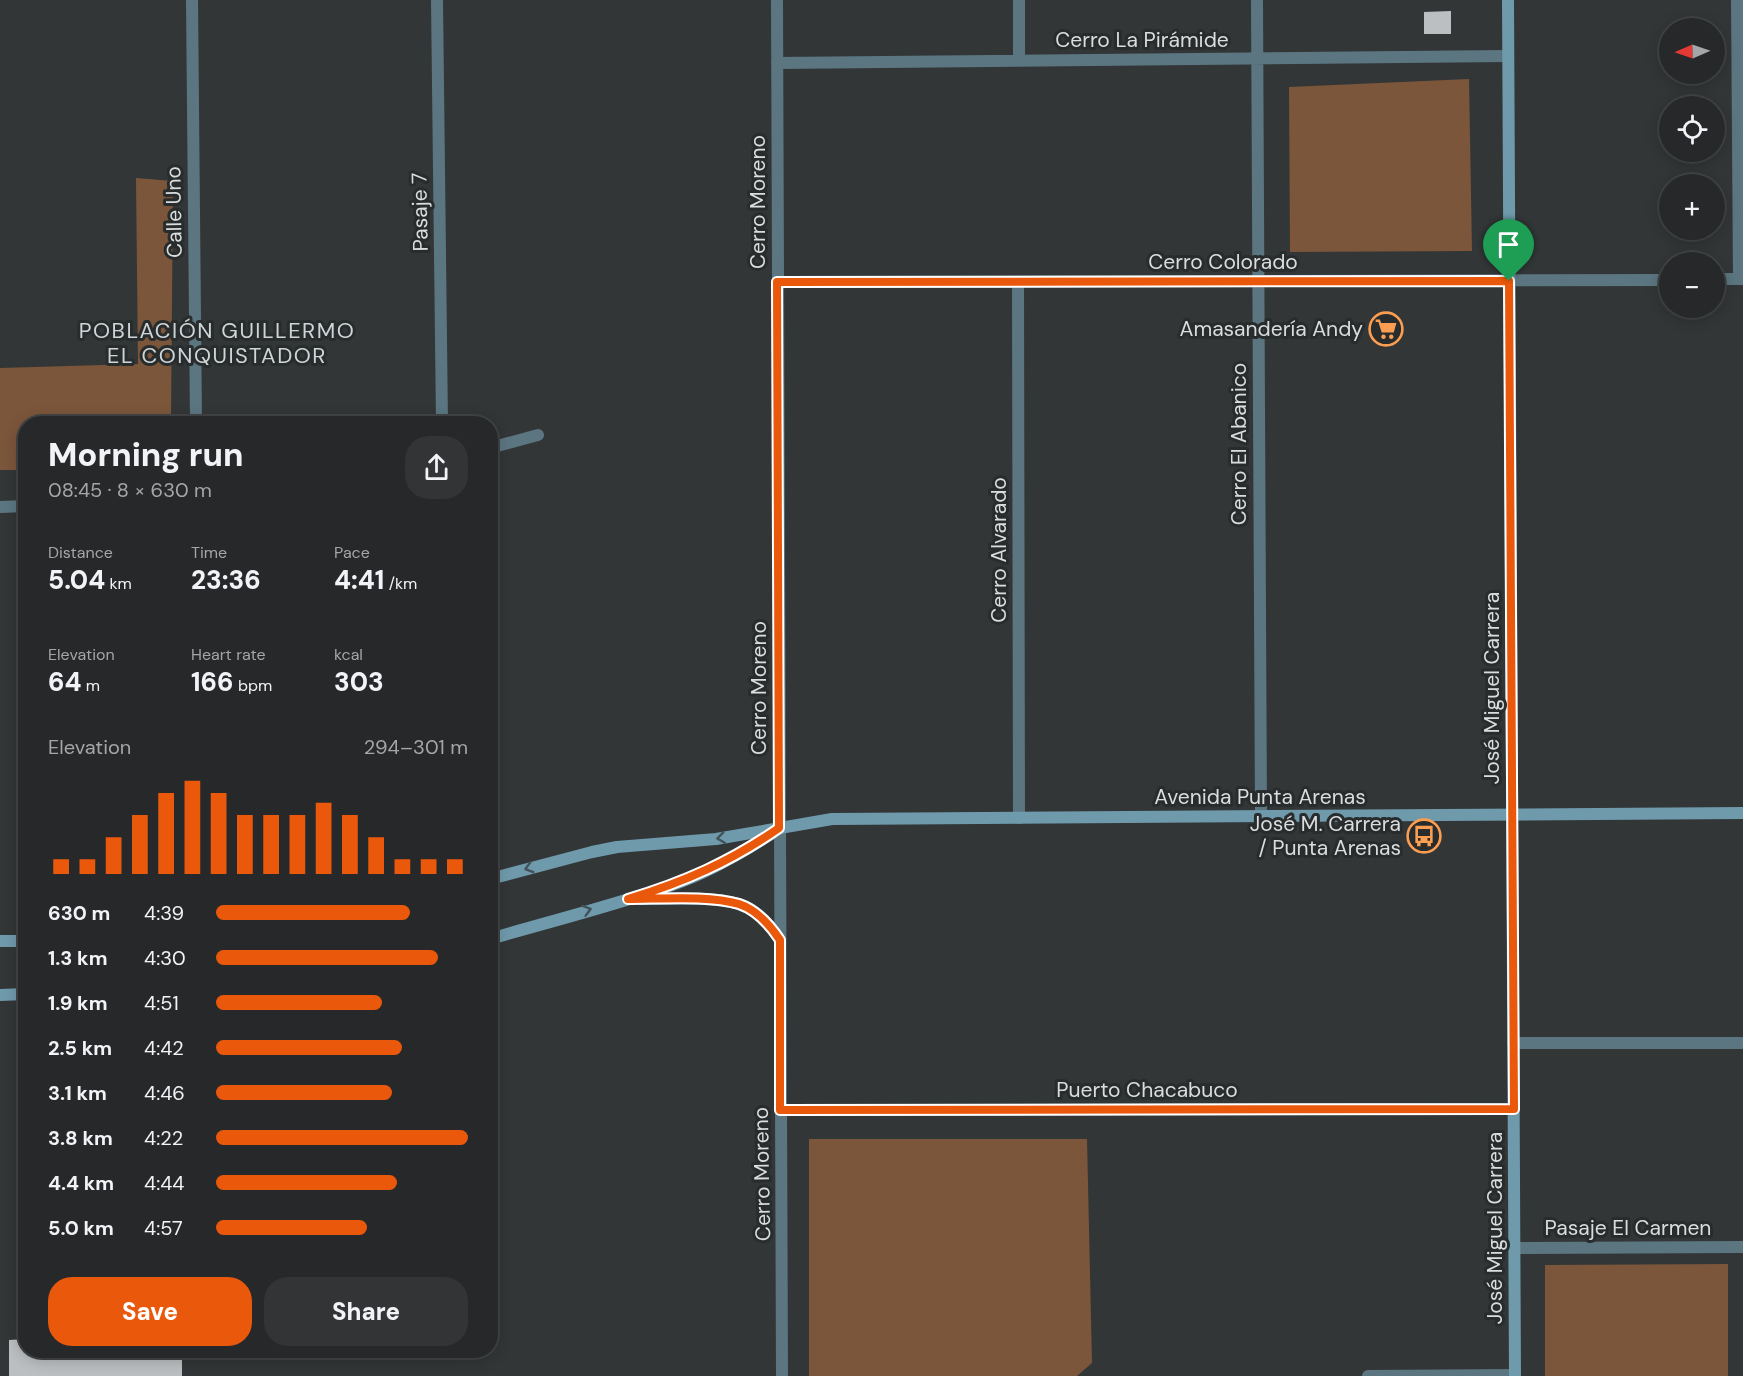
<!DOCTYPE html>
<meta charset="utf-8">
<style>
body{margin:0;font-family:"DM Sans",sans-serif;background:#323435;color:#f1f3f6;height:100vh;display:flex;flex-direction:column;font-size:22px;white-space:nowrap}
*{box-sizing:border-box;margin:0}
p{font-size:20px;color:#a4a6a8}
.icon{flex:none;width:33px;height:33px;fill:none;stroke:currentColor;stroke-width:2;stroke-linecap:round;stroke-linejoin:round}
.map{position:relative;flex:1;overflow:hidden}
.panel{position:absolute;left:18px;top:416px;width:480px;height:942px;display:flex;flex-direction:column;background:#262829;border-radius:24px;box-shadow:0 3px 15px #0003,0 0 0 2px #424446}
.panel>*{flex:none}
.needle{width:39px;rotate:268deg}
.tools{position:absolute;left:1659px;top:18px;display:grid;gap:12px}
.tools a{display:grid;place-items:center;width:66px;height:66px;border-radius:50%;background:#262829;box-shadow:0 3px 15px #0003,0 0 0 2px #424446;font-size:30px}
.pin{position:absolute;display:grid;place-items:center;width:51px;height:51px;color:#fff;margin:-62px -26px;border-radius:50% 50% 50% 0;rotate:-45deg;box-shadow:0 0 6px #0007}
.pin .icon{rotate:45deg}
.round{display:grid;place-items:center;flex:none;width:63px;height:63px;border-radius:24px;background:#323435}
.overview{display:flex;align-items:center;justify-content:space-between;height:102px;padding:0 30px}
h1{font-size:33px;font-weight:800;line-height:45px}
.metrics{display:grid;grid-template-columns:repeat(3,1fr);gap:9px;height:102px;padding:6px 30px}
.metrics div{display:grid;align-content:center}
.metrics b{font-size:26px;font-weight:800}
.metrics small{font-size:16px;font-weight:400}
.metrics p{font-size:16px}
.chart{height:168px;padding:12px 30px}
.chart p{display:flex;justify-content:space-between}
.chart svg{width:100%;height:108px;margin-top:6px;stroke:#ea580c;stroke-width:6}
.cta{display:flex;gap:12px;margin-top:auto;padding:12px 30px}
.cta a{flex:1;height:69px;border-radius:24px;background:#ea580c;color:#fff;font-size:24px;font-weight:800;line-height:69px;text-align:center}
.cta a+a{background:#323435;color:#f1f3f6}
ul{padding:0 30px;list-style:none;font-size:20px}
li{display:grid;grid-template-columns:96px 72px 1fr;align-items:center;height:45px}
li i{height:15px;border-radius:8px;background:#ea580c}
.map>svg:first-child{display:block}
.green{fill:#7b563b}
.building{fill:#bbbfc1}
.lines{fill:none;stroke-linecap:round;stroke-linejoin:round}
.street{stroke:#5b7681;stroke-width:12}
.secondary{stroke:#6f9aac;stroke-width:12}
.oneway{stroke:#415259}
.route-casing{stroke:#fff;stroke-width:12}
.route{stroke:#ea580c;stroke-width:8}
.labels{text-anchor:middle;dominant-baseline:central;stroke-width:6;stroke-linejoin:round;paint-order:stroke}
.street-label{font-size:21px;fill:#dadddd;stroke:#282c2d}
.poi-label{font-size:21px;fill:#dadddd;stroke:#282c2d;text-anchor:end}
.neighbourhood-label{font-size:22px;letter-spacing:1.5px;fill:#cfd4d6;stroke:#282c2d}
</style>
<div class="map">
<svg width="1743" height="1376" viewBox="0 0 1743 1376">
<rect width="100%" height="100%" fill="#323637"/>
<path class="green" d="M 1469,79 L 1472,251 L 1290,252 L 1289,87 Z
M 136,178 L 173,181 L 171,423 L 26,423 L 25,470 L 0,470 L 0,368 L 138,364 Z
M 809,1139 L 1087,1139 L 1092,1363 L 1077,1376 L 809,1376 Z
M 1728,1264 L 1728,1376 L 1545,1376 L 1545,1265 Z"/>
<path class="building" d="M 1451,11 L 1451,34 L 1424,34 L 1424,12 Z
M 1379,317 L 1393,318 L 1392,340 L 1378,339 Z
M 26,1339 L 26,1350 L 182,1350 L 182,1376 L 9,1376 L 9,1340 Z"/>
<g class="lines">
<path class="street" d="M 192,0 L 196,423
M 437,0 L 442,423
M 777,0 L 782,1376
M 1019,0 L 1019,60
M 1257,0 L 1261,816
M 1737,0 L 1739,279
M 777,63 L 1508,56
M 1714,279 L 1743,279
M 777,282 L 1670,280
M 1018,282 L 1019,818
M 490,448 L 538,435
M 0,507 L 26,506
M 1513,1043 L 1743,1043
M 780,1110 L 1514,1109
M 1514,1248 L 1743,1247
M 1368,1376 L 1515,1375"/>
<path class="secondary" d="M 1508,0 L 1515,1376
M 490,879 L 592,852 L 617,847 L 716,839 L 832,819 L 1743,813
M 641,899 C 669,899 712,896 739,904 C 757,910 770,924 780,940
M 490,939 C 551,921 613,906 672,885 C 708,873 742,853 774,832
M 0,941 L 26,941
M 0,995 L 26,994"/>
</g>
<defs><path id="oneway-chevron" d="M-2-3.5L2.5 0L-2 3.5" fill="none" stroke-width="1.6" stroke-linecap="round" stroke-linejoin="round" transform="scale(1.5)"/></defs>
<g class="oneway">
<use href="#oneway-chevron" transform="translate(721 838) rotate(172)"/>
<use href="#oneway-chevron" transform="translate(529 868) rotate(164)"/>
<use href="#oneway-chevron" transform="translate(587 910) rotate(-16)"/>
</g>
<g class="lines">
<defs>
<path id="route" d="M 1509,281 L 1514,1109 L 780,1110 L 780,940 C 770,925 757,910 739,904 C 710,895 659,899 628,899 C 684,882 730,862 779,828 L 777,282 Z"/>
</defs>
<use href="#route" class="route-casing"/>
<use href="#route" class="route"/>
</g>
<defs>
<symbol id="supermarket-ring" viewBox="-11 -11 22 22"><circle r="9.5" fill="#282c2d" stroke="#fc9e52" stroke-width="1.5"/><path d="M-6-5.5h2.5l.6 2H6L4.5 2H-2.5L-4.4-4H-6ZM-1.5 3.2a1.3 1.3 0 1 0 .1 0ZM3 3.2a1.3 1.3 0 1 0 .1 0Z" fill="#fc9e52"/></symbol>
<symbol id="bus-ring" viewBox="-11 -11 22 22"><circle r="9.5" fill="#282c2d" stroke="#fc9e52" stroke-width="1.5"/><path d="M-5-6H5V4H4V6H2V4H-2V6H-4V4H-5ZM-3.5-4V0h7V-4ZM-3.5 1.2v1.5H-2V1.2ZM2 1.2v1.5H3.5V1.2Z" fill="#fc9e52"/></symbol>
</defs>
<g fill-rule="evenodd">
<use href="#supermarket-ring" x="1367" y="310" width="38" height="38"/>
<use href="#bus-ring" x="1405" y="817" width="38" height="38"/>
</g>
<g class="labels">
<g class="street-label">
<text x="1142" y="40">Cerro La Pirámide</text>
<text transform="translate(758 202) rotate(-90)">Cerro Moreno</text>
<text transform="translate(174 212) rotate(-91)">Calle Uno</text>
<text transform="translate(420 212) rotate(-91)">Pasaje 7</text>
<text x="1223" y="262">Cerro Colorado</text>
<text transform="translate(1239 444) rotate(-90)">Cerro El Abanico</text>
<text transform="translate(999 550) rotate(-90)">Cerro Alvarado</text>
<text transform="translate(759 688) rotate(-90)">Cerro Moreno</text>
<text transform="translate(1492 688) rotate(-90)">José Miguel Carrera</text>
<text x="1260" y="797">Avenida Punta Arenas</text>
<text x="1147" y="1090">Puerto Chacabuco</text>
<text transform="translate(762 1174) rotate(-91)">Cerro Moreno</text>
<text transform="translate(1495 1228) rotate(-90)">José Miguel Carrera</text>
<text x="1628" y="1228">Pasaje El Carmen</text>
</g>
<g class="poi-label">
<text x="1363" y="329">Amasandería Andy</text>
<text x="1401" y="824">José M. Carrera<tspan x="1401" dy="24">/ Punta Arenas</tspan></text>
</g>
<g class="neighbourhood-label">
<text x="217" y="330">POBLACIÓN GUILLERMO<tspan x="217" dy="25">EL CONQUISTADOR</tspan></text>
</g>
</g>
</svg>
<div class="tools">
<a><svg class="needle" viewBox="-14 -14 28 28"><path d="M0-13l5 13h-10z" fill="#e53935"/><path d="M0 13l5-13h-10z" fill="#a4a6a8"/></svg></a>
<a><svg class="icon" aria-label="locate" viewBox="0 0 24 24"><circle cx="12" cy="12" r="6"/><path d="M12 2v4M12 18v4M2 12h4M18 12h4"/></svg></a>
<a>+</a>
<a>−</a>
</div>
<div class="pin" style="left:1509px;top:281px;background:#1e9e55"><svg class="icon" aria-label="arrive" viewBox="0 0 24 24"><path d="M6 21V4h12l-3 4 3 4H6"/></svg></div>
<section class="panel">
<div class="overview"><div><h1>Morning run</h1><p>08:45 · 8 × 630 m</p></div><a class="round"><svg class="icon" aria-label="share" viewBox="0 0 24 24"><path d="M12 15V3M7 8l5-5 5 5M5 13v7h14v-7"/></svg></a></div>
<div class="metrics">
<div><p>Distance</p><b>5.04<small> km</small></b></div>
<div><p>Time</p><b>23:36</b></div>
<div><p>Pace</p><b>4:41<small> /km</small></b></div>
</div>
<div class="metrics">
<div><p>Elevation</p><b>64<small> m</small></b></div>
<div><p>Heart rate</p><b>166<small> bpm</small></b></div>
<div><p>kcal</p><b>303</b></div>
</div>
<div class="chart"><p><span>Elevation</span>294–301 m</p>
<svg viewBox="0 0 160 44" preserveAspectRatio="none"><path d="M5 44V38M15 44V38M25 44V29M35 44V20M45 44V11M55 44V6M65 44V11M75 44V20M85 44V20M95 44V20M105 44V15M115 44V20M125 44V29M135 44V38M145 44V38M155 44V38"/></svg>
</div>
<ul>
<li><b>630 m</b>4:39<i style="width:77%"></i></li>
<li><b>1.3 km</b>4:30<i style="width:88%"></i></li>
<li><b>1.9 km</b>4:51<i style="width:66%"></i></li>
<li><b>2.5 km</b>4:42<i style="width:74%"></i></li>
<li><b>3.1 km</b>4:46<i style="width:70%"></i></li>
<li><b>3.8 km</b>4:22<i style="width:100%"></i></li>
<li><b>4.4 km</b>4:44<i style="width:72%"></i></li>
<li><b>5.0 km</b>4:57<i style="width:60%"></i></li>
</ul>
<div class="cta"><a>Save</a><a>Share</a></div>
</section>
</div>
